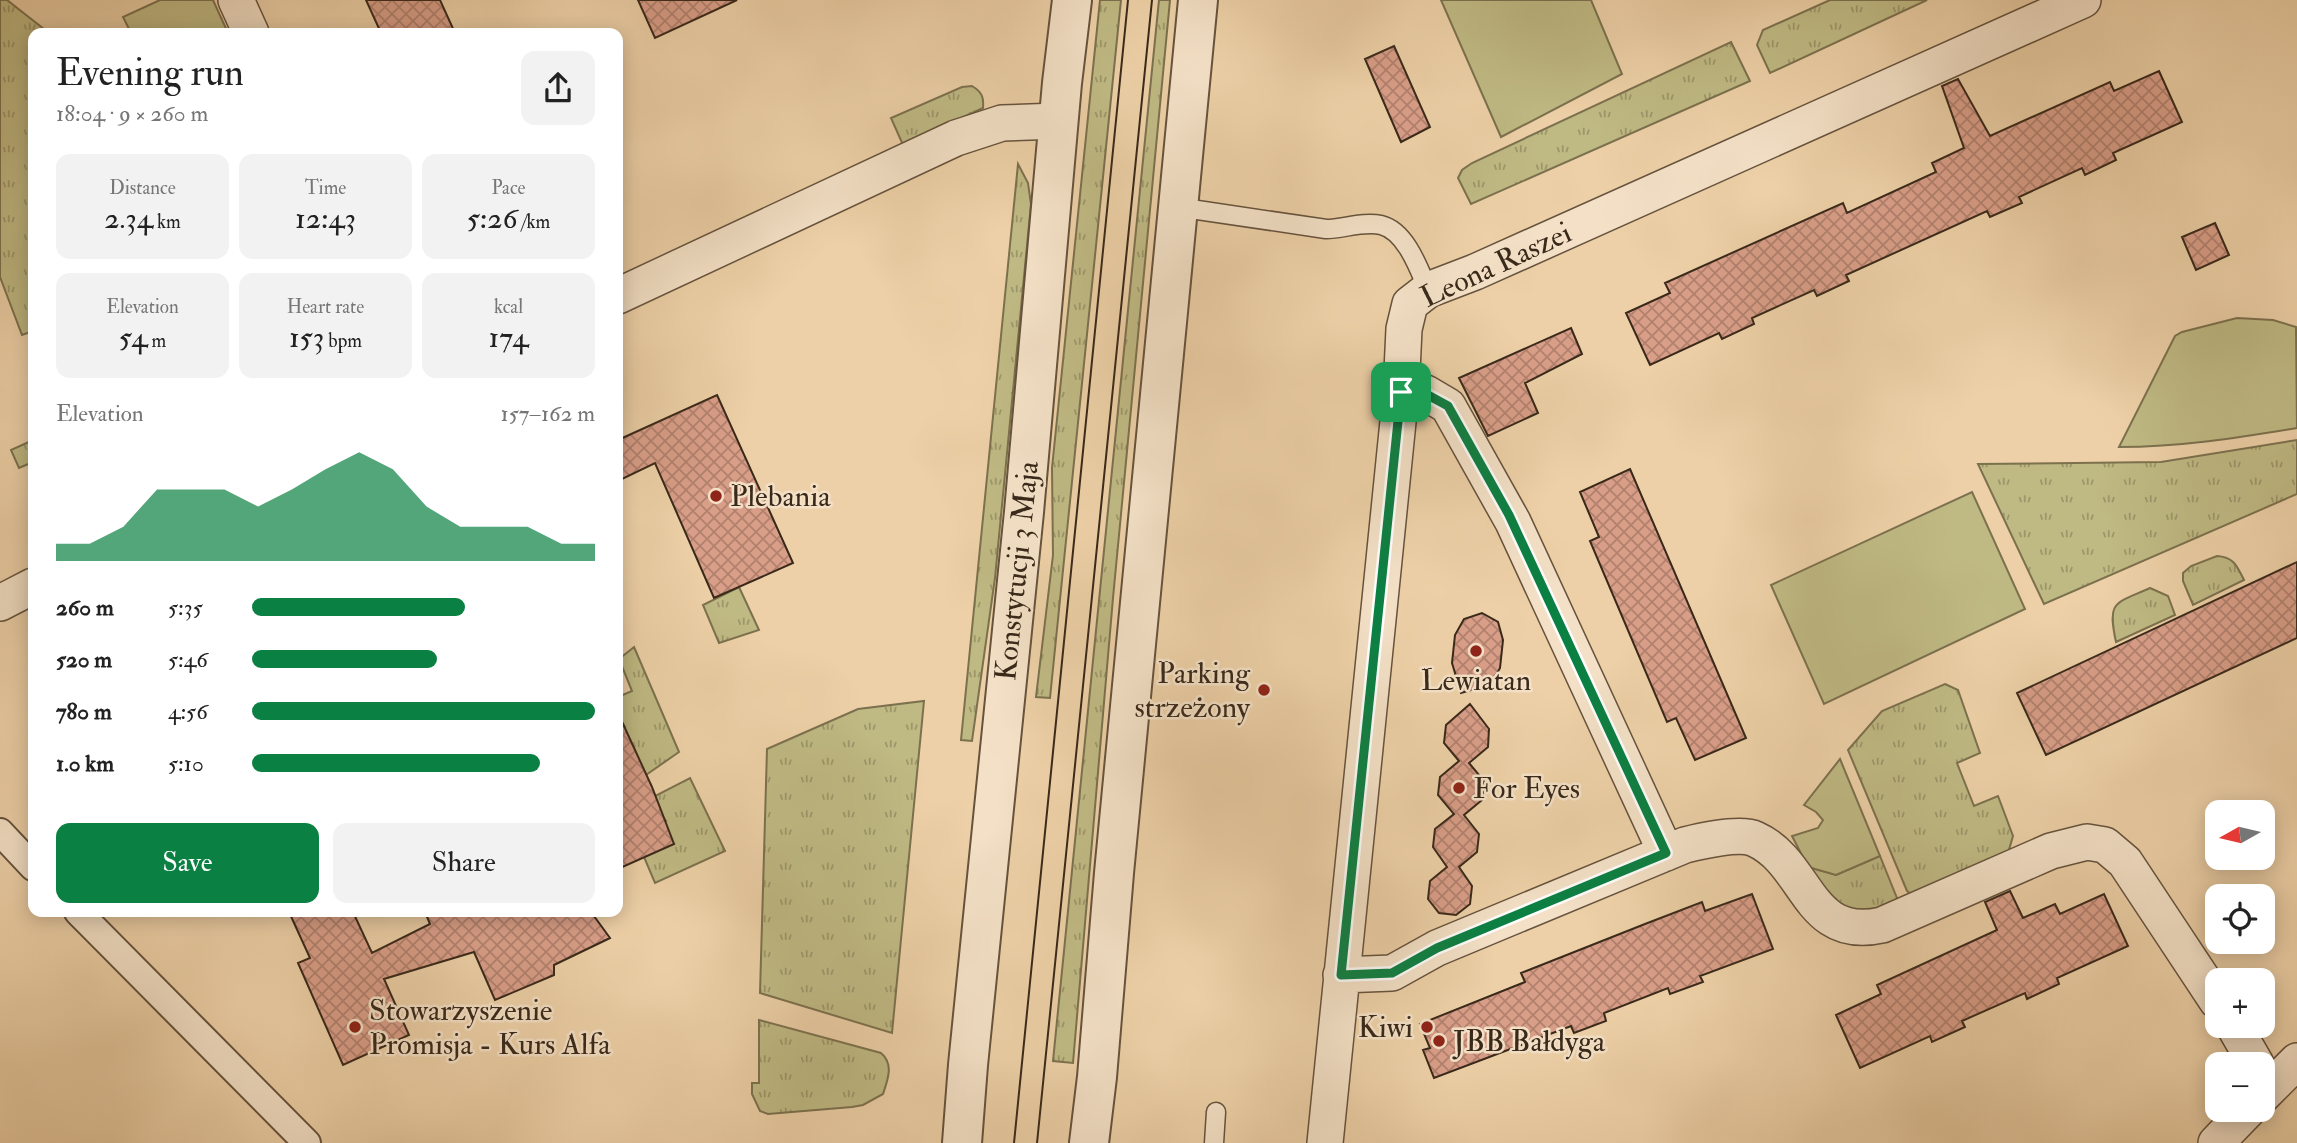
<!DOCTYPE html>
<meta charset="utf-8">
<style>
body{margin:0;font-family:"IM FELL Double Pica",serif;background:#f2f2f2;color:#222;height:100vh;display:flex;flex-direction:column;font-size:26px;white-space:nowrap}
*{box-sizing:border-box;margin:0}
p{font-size:23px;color:#767676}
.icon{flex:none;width:38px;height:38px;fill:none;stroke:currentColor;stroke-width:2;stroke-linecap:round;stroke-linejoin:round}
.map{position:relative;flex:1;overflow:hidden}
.drawer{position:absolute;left:28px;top:28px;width:595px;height:889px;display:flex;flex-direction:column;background:#fff;border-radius:14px;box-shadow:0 4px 18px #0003}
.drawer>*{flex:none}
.needle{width:46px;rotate:262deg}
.tools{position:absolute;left:2205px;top:800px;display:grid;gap:14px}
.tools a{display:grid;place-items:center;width:70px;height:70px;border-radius:14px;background:#fff;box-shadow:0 4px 18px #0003;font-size:35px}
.pin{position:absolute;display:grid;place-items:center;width:60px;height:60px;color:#fff;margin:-30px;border-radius:14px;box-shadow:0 4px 10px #0006}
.round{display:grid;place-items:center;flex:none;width:74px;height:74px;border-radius:14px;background:#f2f2f2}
.headline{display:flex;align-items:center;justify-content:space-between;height:119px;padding:0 28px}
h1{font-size:38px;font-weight:600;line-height:52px}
.figures{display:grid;grid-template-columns:repeat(3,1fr);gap:10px;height:119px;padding:7px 28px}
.figures div{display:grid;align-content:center;border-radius:14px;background:#f2f2f2;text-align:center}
.figures b{font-size:30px;font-weight:600}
.figures small{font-size:19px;font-weight:400}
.figures p{font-size:19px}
.chart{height:196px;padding:14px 28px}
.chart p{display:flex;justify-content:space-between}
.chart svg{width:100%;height:126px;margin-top:7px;fill:#0b8043;opacity:.7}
.action{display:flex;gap:14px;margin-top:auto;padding:14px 28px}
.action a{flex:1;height:80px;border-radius:14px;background:#0b8043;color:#fff;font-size:28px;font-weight:600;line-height:80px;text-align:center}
.action a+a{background:#f2f2f2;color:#222}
ul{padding:0 28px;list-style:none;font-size:23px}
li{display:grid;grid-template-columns:112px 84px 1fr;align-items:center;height:52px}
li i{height:18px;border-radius:9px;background:#0b8043}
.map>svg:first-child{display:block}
.grass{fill:url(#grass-tufts);stroke:#7c714e;stroke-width:2}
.park{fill:#bfb983;stroke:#7c714e;stroke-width:2}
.building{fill:url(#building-cross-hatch);stroke:#39291a;stroke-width:2}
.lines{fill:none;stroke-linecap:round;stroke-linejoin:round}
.service-casing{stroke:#66533d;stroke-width:21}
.pedestrian-casing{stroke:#66533d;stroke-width:30}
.minor-casing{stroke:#66533d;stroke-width:38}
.tertiary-casing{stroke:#66533d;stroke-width:42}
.service{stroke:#f3e0c6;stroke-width:18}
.pedestrian{stroke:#f3e0c6;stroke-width:26}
.minor{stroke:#f3e0c6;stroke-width:35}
.tertiary{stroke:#f3e0c6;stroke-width:38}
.tram{stroke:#39291a;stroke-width:2}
.route-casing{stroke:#fff;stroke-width:14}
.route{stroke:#0b8043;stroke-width:9}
.poi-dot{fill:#8f2418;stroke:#f3e0c6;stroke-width:2.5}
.labels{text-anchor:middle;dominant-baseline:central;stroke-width:5;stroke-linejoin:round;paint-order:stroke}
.street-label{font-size:30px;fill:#39291a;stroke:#f3e0c6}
.poi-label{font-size:30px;fill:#39291a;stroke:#f3e0c6;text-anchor:start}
</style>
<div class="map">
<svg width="2297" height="1143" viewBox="0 0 2297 1143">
<defs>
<pattern id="grass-tufts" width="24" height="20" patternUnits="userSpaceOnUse" patternTransform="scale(1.75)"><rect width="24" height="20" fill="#bfb983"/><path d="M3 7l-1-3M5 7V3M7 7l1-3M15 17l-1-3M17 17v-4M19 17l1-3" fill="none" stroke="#9c966a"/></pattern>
<pattern id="building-cross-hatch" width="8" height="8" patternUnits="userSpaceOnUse" patternTransform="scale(1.75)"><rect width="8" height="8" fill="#d99e88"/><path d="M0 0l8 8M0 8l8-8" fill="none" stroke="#b1816e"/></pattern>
</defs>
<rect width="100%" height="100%" fill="#edd0a7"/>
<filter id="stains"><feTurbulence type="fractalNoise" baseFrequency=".00286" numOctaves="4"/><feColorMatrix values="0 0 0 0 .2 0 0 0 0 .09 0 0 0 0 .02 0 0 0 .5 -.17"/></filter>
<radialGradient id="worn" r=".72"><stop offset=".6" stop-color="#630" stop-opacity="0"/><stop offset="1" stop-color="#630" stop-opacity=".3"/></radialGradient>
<path class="grass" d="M 0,0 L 7,0 L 49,33 L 33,33 L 33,331 L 22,335 L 0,277 Z
M 1100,0 L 1121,0 L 1050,698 L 1036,697 L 1053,555 L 1052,468 Z
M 1159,0 L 1170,0 L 1113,598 L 1073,1063 L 1053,1061 Z
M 1830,0 L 1927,0 L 1770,73 L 1757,45 L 1763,30 Z
M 1731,42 L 1750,81 L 1471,204 L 1458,178 L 1462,170 L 1472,163 Z
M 972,86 C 982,92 984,97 983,108 L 903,145 L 891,118 L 962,87 Z
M 1018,164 L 1028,183 L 1031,204 L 995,578 L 972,741 L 961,740 Z
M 33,440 L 33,462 L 19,468 L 11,450 Z
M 2297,440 L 2297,494 L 2044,604 L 1978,464 L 2161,462 Z
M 2217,556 C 2234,557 2237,566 2244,580 L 2193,605 L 2183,581 L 2183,573 L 2191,566 Z
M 739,587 L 759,630 L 719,643 L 703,605 Z
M 2150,588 L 2168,596 L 2175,615 L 2116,642 C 2107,600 2115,604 2150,588 Z
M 634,647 L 679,752 L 646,775 C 635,761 621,749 618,731 L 625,727 L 623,724 L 618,727 L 618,697 L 632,691 L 619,659 Z
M 1945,684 L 1958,690 L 1980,753 L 1957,763 L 1974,806 L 1998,796 L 2013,836 L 2006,860 L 1918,898 L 1907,891 L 1848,750 L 1882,711 Z
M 924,701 L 892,1033 L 760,993 L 767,749 L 858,709 Z
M 690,778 L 725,851 L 655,883 L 644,857 L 674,844 L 657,825 L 666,821 L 664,818 L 656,822 L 655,796 Z
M 1880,856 L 1901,908 L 1851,910 L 1836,904 L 1808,867 L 1836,875 Z
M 759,1020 L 881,1053 C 894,1064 888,1079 883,1094 L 863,1105 L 852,1107 L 768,1114 L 760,1111 L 752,1094 L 752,1083 L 759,1083 Z"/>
<path class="park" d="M 160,0 L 213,0 L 228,33 L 131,33 L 123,17 Z
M 1441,0 L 1591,0 L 1622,74 L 1501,137 Z
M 2237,318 L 2273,320 L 2296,327 L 2297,428 C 2237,438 2180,447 2119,447 L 2175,336 L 2182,332 Z
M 1972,492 L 2025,609 L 1824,704 L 1771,585 Z
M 1840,759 L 1880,856 L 1836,875 L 1808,867 L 1792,836 L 1818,828 L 1823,820 L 1816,812 L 1804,805 Z"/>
<path class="building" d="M 366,0 L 440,0 L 455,33 L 381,33 Z
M 638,0 L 737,0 L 655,38 Z
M 1394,46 L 1430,127 L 1401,142 L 1365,59 Z
M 2159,71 L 2182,122 L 2113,153 L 2116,160 L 2085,175 L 2082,168 L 2019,197 L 2022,203 L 1990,217 L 1987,211 L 1846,275 L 1849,281 L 1817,296 L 1814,290 L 1752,318 L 1754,324 L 1722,339 L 1719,333 L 1650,365 L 1626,313 L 1670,293 L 1665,283 L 1843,203 L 1847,213 L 1936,172 L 1932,163 L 1964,148 L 1942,86 L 1958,79 L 1990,136 L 2110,82 L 2114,91 Z
M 2215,223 L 2229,255 L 2196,270 L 2182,237 Z
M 1571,328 L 1582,354 L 1525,383 L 1538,413 L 1488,436 L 1459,378 Z
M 717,395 L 793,563 L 714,598 L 655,463 L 618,481 L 618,440 Z
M 1630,469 L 1746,738 L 1695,760 L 1676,718 L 1667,722 L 1590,541 L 1599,537 L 1580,492 Z
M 2297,562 L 2297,638 L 2046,755 L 2017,693 Z
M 1482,613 L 1498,622 L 1503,640 L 1500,668 L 1491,684 L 1461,693 L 1452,663 L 1455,635 L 1464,619 Z
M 1470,704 L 1489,729 L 1488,747 L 1469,763 L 1484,781 L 1482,800 L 1464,815 L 1479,834 L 1477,852 L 1459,867 L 1472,886 L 1470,904 L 1456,915 L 1439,913 L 1428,899 L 1430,881 L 1447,867 L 1433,847 L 1435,829 L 1454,814 L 1438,795 L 1440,777 L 1459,761 L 1444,743 L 1446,725 Z
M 618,713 L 652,787 L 674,844 L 618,869 Z
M 2010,891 L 2023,918 L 2055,904 L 2060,914 L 2104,894 L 2128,946 L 2057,978 L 2059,984 L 2027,999 L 2025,993 L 1962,1021 L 1965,1027 L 1932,1042 L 1930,1036 L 1860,1068 L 1836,1015 L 1881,994 L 1877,985 L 1997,930 L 1985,902 Z
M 1752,894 L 1773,949 L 1700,976 L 1703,982 L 1670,994 L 1668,988 L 1604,1013 L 1606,1021 L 1574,1033 L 1571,1026 L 1434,1078 L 1423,1050 L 1430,1048 L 1420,1024 L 1525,982 L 1521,973 L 1645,924 L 1702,902 L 1705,911 Z
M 289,912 L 353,912 L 372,953 L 430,924 L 425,912 L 591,912 L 610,938 L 554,965 L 554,975 L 495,1000 L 474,952 L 384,979 L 409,1035 L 343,1065 L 298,963 L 310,958 Z"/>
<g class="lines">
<defs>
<path id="service" d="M 1177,207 L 1326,229 C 1343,229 1363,221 1381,225 C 1406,231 1419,269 1428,290
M 1214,1143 L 1216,1112"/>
<path id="pedestrian" d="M 0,832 L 33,867
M 78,912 L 307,1143"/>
<path id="minor" d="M 236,0 L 251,33
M 618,296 L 956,138 L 1002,123 L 1058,121
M 1401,392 L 1426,393 L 1448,406 L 1513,522 L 1666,853
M 0,603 L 33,586
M 1341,975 L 1392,973 L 1437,948 L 1685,845 C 1701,841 1740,832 1755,839 C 1809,863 1806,942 1882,925 L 2051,851 L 2087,842 L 2105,845 L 2125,862 L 2217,1001
M 2234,1026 L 2256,1064
M 2263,1095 L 2297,1061
M 1325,1143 L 1401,392 L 1404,329 L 1410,304 L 1428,290 L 1475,272 L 2083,0
M 2216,1143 L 2248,1110"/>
<path id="tertiary" d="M 962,1143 L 968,1065 L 1024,512 L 1062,83 L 1072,0
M 1089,1143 L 1097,1077 L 1114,873 L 1198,0"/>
</defs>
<use href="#service" class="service-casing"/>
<use href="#pedestrian" class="pedestrian-casing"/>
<use href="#minor" class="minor-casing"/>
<use href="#tertiary" class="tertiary-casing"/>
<use href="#service" class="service"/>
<use href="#pedestrian" class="pedestrian"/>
<use href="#minor" class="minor"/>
<use href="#tertiary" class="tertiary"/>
<path class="tram" d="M 1014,1143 L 1128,0
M 1037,1143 L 1152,0"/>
</g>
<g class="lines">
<defs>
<path id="route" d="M 1414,391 L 1426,394 L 1448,406 L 1509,515 L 1666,853 L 1437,948 L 1392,973 L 1341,975 L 1401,392 Z"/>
</defs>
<use href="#route" class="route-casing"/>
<use href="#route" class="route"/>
</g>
<g class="poi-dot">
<circle cx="716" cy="496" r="7"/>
<circle cx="1476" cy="651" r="7"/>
<circle cx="1264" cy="690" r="7"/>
<circle cx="1459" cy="788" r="7"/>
<circle cx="355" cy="1027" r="7"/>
<circle cx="1427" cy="1027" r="7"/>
<circle cx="1439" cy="1041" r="7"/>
</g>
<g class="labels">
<g class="street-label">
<text transform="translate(1496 265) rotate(-25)">Leona Raszei</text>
<text transform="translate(1017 571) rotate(-84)">Konstytucji 3 Maja</text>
</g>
<g class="poi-label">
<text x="730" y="496">Plebania</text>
<text x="1250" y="673" text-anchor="end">Parking<tspan x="1250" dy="34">strzeżony</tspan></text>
<text x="1476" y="680" text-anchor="middle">Lewiatan</text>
<text x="1473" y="788">For Eyes</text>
<text x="369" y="1010">Stowarzyszenie<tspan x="369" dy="34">Promisja - Kurs Alfa</tspan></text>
<text x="1413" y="1027" text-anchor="end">Kiwi</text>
<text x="1453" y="1041">JBB Bałdyga</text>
</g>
</g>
<rect width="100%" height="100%" filter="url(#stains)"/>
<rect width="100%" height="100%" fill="url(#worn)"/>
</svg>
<div class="tools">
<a><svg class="needle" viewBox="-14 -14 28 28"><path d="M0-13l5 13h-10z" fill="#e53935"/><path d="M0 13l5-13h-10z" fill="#767676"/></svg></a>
<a><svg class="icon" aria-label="locate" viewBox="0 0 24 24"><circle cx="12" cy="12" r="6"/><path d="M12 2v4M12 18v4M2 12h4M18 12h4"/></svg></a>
<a>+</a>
<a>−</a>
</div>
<div class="pin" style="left:1401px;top:392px;background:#1e9e55"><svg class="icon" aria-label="arrive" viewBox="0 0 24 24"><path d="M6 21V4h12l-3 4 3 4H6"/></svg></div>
<section class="drawer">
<div class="headline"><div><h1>Evening run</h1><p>18:04 · 9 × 260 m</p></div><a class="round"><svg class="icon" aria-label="share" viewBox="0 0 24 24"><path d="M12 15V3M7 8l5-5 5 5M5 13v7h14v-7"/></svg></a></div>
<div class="figures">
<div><p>Distance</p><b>2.34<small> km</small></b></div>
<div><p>Time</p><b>12:43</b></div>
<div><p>Pace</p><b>5:26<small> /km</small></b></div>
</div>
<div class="figures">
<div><p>Elevation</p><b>54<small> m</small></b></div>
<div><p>Heart rate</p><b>153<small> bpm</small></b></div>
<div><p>kcal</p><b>174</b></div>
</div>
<div class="chart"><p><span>Elevation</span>157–162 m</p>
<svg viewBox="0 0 160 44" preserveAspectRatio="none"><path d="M0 44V38L10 38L20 32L30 19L40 19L50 19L60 25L70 19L80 12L90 6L100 12L110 25L120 32L130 32L140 32L150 38L160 38V44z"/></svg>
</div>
<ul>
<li><b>260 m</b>5:35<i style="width:62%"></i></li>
<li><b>520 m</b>5:46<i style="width:54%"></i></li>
<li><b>780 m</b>4:56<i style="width:100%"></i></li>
<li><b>1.0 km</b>5:10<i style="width:84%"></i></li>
</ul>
<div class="action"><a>Save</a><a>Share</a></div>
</section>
</div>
